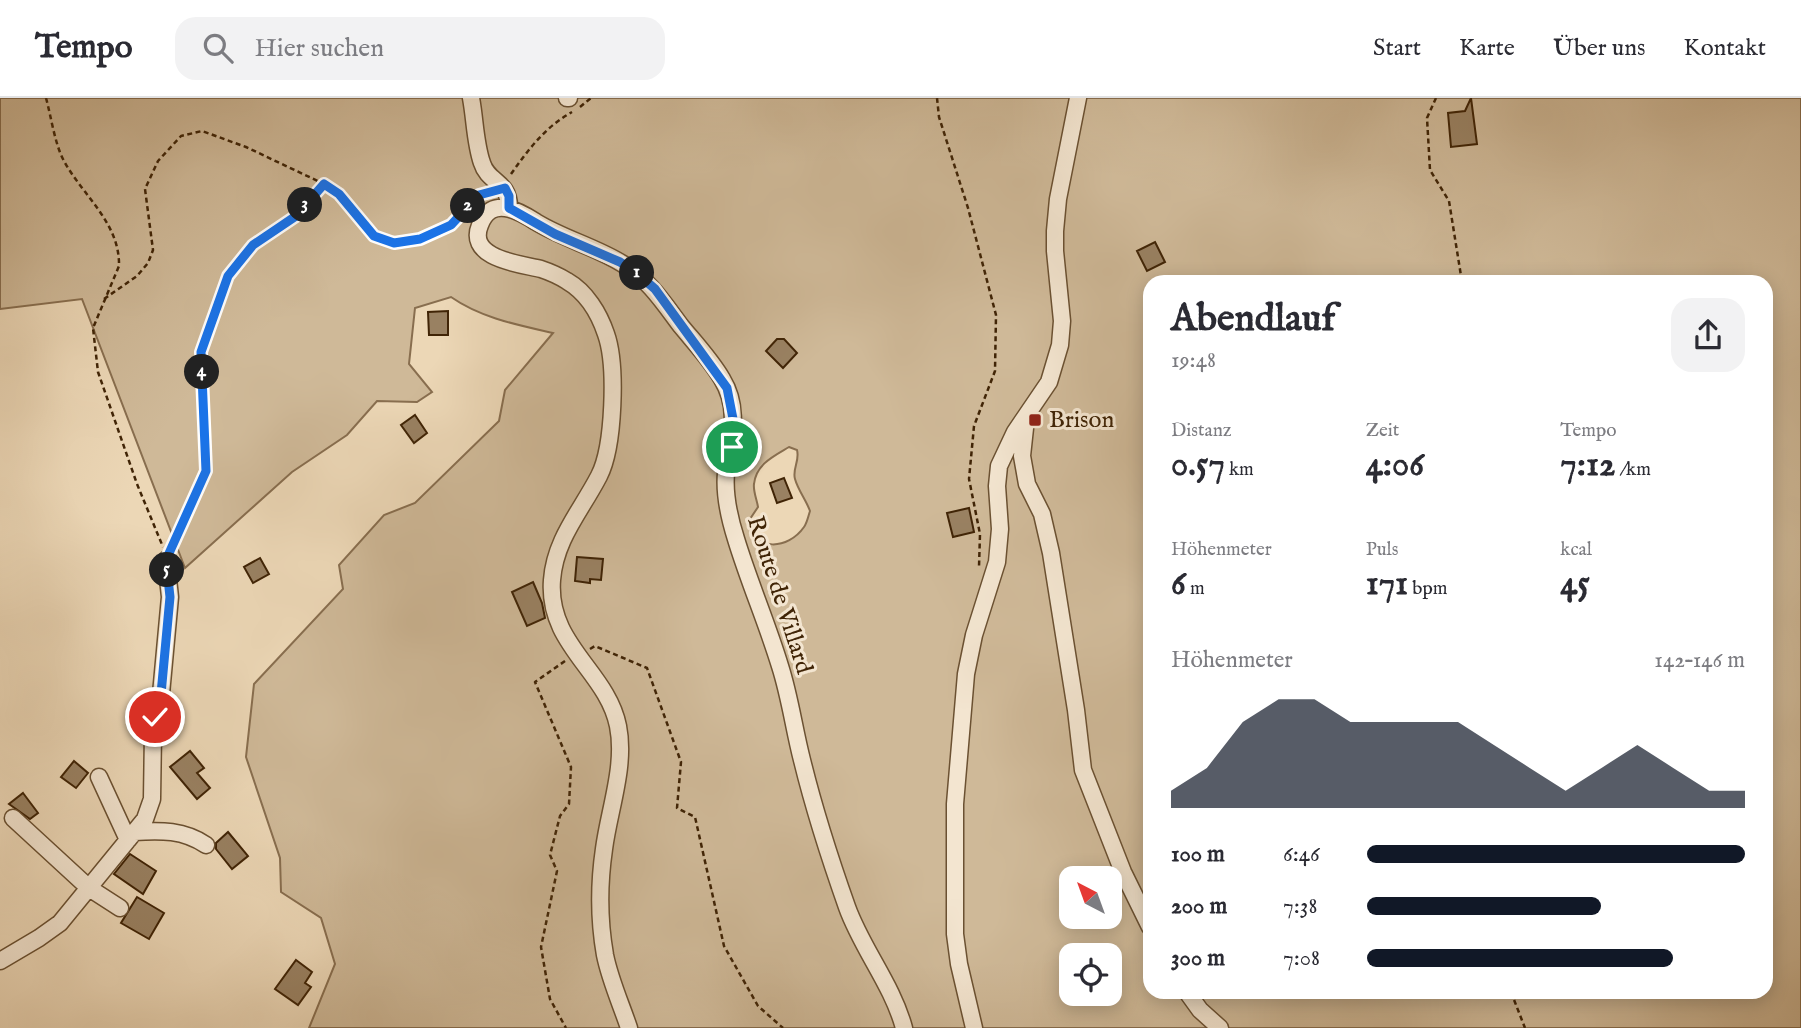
<!DOCTYPE html>
<html lang="de">
<meta charset="utf-8">
<style>
body{margin:0;font-family:"IM FELL English",serif;background:#f2f2f3;color:#2b2b33;height:100vh;display:flex;flex-direction:column;font-size:26px;white-space:nowrap}
*{box-sizing:border-box;margin:0}
p{font-size:23px;color:#7c7c81}
.icon{flex:none;width:38px;height:38px;fill:none;stroke:currentColor;stroke-width:2;stroke-linecap:round;stroke-linejoin:round}
.map{position:relative;flex:1;overflow:hidden}
.drawer{position:absolute;left:1143px;top:177px;width:630px;height:724px;display:flex;flex-direction:column;background:#fff;border-radius:21px;box-shadow:0 4px 18px #0003}
.drawer>*{flex:none}
.needle{width:46px;rotate:319deg}
.controls{position:absolute;left:1059px;top:768px;display:grid;gap:14px}
.controls a{display:grid;place-items:center;width:63px;height:63px;border-radius:14px;background:#fff;box-shadow:0 4px 18px #0003;font-size:35px}
.pin{position:absolute;display:grid;place-items:center;width:60px;height:60px;color:#fff;margin:-30px;border:4px solid #fff;border-radius:50%;box-shadow:0 2px 7px #0007}
.km{position:absolute;width:35px;height:35px;margin:-18px;border-radius:50%;background:#222;color:#fff;font-size:19px;line-height:35px;text-align:center}
.round{display:grid;place-items:center;flex:none;width:74px;height:74px;border-radius:21px;background:#f2f2f3}
.head{display:flex;align-items:center;justify-content:space-between;height:119px;padding:0 28px}
h1{font-size:38px;font-weight:700;line-height:52px}
.stats{display:grid;grid-template-columns:repeat(3,1fr);gap:10px;height:119px;padding:7px 28px}
.stats div{display:grid;align-content:center}
.stats b{font-size:35px;font-weight:700}
.stats small{font-size:19px;font-weight:400}
.stats p{font-size:19px}
.chart{height:196px;padding:14px 28px}
.chart p{display:flex;justify-content:space-between}
.chart svg{width:100%;height:126px;margin-top:7px;fill:#111827;opacity:.7}
ul{padding:0 28px;list-style:none;font-size:23px}
li{display:grid;grid-template-columns:112px 84px 1fr;align-items:center;height:52px}
li i{height:18px;border-radius:9px;background:#111827}
header{display:flex;align-items:center;gap:42px;box-sizing:border-box;height:98px;padding:0 35px;background:#fff;border-bottom:2px solid #e1e1e2}
header strong{font-size:33px}
nav{display:flex;gap:38px;margin-inline-start:auto;font-size:24px}
.search{width:490px;height:63px;background:#f2f2f3;display:flex;align-items:center;gap:18px;box-sizing:border-box;padding:0 24px;border-radius:21px;color:#7c7c81;font-size:26px}
.map>svg:first-child{display:block}
.green{fill:#cfb998;stroke:#886e4f;stroke-width:2;fill-rule:evenodd}
.building{fill:#998162;stroke:#402406;stroke-width:2}
.lines{fill:none;stroke-linecap:round;stroke-linejoin:round}
.minor-casing{stroke:#6b5132;stroke-width:19}
.path{stroke:#402406;stroke-width:2.5;stroke-dasharray:5 3.5;stroke-linecap:butt}
.minor{stroke:#f3e5d0;stroke-width:16}
.route-casing{stroke:#fff;stroke-width:14}
.route{stroke:#1a73e8;stroke-width:9}
.poi-dot{fill:#8f2418;stroke:#f3e5d0;stroke-width:2.5}
.labels{text-anchor:middle;dominant-baseline:central;stroke-width:6;stroke-linejoin:round;paint-order:stroke}
.poi-label{font-size:24px;fill:#402406;stroke:#f3e5d0;text-anchor:start}
.street-label{font-size:24px;fill:#402406;stroke:#f3e5d0}
</style>
<header>
<strong>Tempo</strong>
<div class="search"><svg class="icon" aria-label="search" viewBox="0 0 24 24"><circle cx="10" cy="10" r="6"/><path d="M15 15l6 6"/></svg>Hier suchen</div>
<nav><a>Start</a><a>Karte</a><a>Über uns</a><a>Kontakt</a></nav>
</header>
<div class="map">
<svg width="1801" height="930" viewBox="0 0 1801 930">
<rect width="100%" height="100%" fill="#ecd7b6"/>
<filter id="stains"><feTurbulence type="fractalNoise" baseFrequency=".00286" numOctaves="4"/><feColorMatrix values="0 0 0 0 .2 0 0 0 0 .09 0 0 0 0 .02 0 0 0 .5 -.17"/></filter>
<radialGradient id="worn" r=".72"><stop offset=".6" stop-color="#630" stop-opacity="0"/><stop offset="1" stop-color="#630" stop-opacity=".3"/></radialGradient>
<path class="green" d="M 0,0 L 1801,0 L 1801,930 L 309,930 L 335,866 L 321,820 L 281,794 L 280,760 L 246,659 L 254,586 L 343,491 L 339,467 L 384,417 L 415,405 L 499,323 L 505,292 L 553,235 C 518,227 481,220 451,199 L 415,210 L 409,266 L 432,294 L 417,304 L 377,303 L 347,337 L 292,374 L 185,470 L 82,201 L 0,211 ZM 1150,184 L 1766,184 L 1766,894 L 1150,894 ZM 789,349 L 797,352 C 800,363 792,371 795,381 C 798,392 806,402 810,413 C 808,419 807,425 804,429 C 788,452 754,454 748,424 L 758,409 C 757,402 753,393 754,386 C 756,366 774,358 789,349 ZM 1071,780 L 1110,780 L 1110,819 L 1071,819 ZM 1071,858 L 1110,858 L 1110,896 L 1071,896 Z"/>
<path class="building" d="M 1471,0 L 1477,46 L 1451,49 L 1448,15 L 1465,13 Z
M 1155,144 L 1165,164 L 1147,173 L 1137,153 Z
M 448,213 L 448,237 L 429,237 L 428,214 Z
M 777,241 L 784,241 L 797,255 L 783,270 L 766,253 Z
M 415,317 L 427,335 L 414,345 L 401,327 Z
M 784,380 L 792,400 L 777,405 L 770,385 Z
M 969,410 L 974,434 L 953,439 L 947,415 Z
M 577,459 L 603,461 L 601,482 L 590,481 L 590,485 L 575,483 Z
M 260,460 L 269,476 L 253,485 L 244,469 Z
M 533,484 L 542,505 L 545,520 L 527,528 L 512,494 Z
M 190,653 L 204,670 L 197,675 L 210,690 L 197,701 L 170,669 Z
M 74,663 L 88,675 L 76,690 L 61,679 Z
M 23,695 L 38,715 L 30,721 L 9,706 Z
M 228,734 L 248,758 L 232,771 L 216,751 L 216,745 Z
M 130,756 L 156,773 L 143,796 L 114,776 Z
M 137,799 L 164,815 L 149,841 L 121,825 Z
M 296,862 L 312,874 L 305,885 L 311,889 L 298,907 L 275,891 Z"/>
<g class="lines">
<defs>
<path id="minor" d="M 471,0 C 475,21 475,45 482,65 C 488,85 509,83 509,109
M 567,0 L 569,0
M 1026,321 L 1022,358 L 1027,386 L 1042,416 L 1051,455 L 1076,612 L 1083,672 L 1123,774 L 1150,829
M 99,679 L 128,742
M 13,720 L 89,790 L 120,810
M 134,734 C 161,732 184,732 206,747
M 0,863 L 39,840 L 60,825 L 145,721 L 152,701 L 153,635 L 161,596 L 170,499 L 166,462
M 1187,894 L 1200,912 L 1220,930
M 629,930 C 621,906 610,882 605,857 C 599,823 599,785 604,751 C 609,712 626,668 618,628 C 607,573 547,547 552,482 C 555,441 581,413 599,378 C 614,349 617,267 606,236 C 599,215 586,194 567,183 C 559,178 550,174 541,171 C 521,166 466,161 480,127 C 491,97 519,113 536,124 C 564,141 596,149 623,166 C 649,182 663,204 681,228 C 695,245 711,262 722,281 C 741,312 730,342 726,375 C 724,397 729,419 736,441 C 749,484 767,525 780,568 C 790,599 794,631 802,662 C 814,711 830,761 847,809 C 862,851 892,886 904,930
M 974,930 L 959,866 L 955,836 L 955,706 L 966,576 L 974,537 L 997,464 L 1000,431 L 997,388 L 999,368 L 1015,334 L 1049,284 L 1060,247 L 1062,223 L 1055,153 L 1055,133 L 1058,101 L 1078,0"/>
</defs>
<use href="#minor" class="minor-casing"/>
<path class="path" d="M 46,0 C 51,18 55,47 64,63 C 83,98 120,125 119,168 L 93,230 L 98,274 L 137,386 L 163,449
M 937,0 L 939,19 L 968,110 L 996,217 L 995,273 L 974,328 L 969,381 L 980,436 L 979,469
M 1436,0 L 1427,20 L 1430,72 L 1449,103 L 1462,184
M 580,9 L 591,0
M 511,76 C 528,52 545,29 572,14
M 104,201 L 137,178 L 148,165 L 153,152 L 145,91 L 158,63 L 181,38 L 202,33 L 246,49 L 324,86 L 339,96 L 374,138 L 394,145 L 420,141 L 451,127 L 468,107 L 479,97 L 486,95
M 171,450 L 206,373 L 201,254 L 228,178 L 253,147 L 296,118 L 323,87
M 590,551 L 595,548 L 647,570 L 681,664 L 677,710 L 695,719 L 724,848 L 758,908 L 783,930
M 565,563 L 535,584 L 571,669 L 569,706 L 560,718 L 550,757 L 557,773 L 541,849 L 550,901 L 566,930
M 1511,894 L 1525,930"/>
<use href="#minor" class="minor"/>
</g>
<g class="lines">
<defs>
<path id="route" d="M 155,619 L 161,596 L 170,499 L 166,462 L 206,373 L 201,254 L 228,178 L 253,147 L 296,118 L 324,86 L 339,96 L 374,138 L 394,145 L 420,141 L 451,127 L 479,97 L 505,90 L 509,98 L 509,110 L 555,136 L 620,164 L 639,177 L 655,191 L 727,290 L 734,326 L 732,349"/>
</defs>
<use href="#route" class="route-casing"/>
<use href="#route" class="route"/>
</g>
<rect class="poi-dot" x="1028" y="315" width="14" height="14" rx="3.5"/>
<g class="labels">
<g class="poi-label">
<text x="1049" y="322">Brison</text>
</g>
<g class="street-label">
<text transform="translate(779 497) rotate(72)">Route de Villard</text>
</g>
</g>
<rect width="100%" height="100%" filter="url(#stains)"/>
<rect width="100%" height="100%" fill="url(#worn)"/>
</svg>
<div class="controls">
<a><svg class="needle" viewBox="-14 -14 28 28"><path d="M0-13l5 13h-10z" fill="#e53935"/><path d="M0 13l5-13h-10z" fill="#7c7c81"/></svg></a>
<a><svg class="icon" aria-label="locate" viewBox="0 0 24 24"><circle cx="12" cy="12" r="6"/><path d="M12 2v4M12 18v4M2 12h4M18 12h4"/></svg></a>
</div>
<div class="pin" style="left:732px;top:349px;background:#1e9e55"><svg class="icon" aria-label="arrive" viewBox="0 0 24 24"><path d="M6 21V4h12l-3 4 3 4H6"/></svg></div>
<div class="pin" style="left:155px;top:619px;background:#d93025"><svg class="icon" aria-label="check" viewBox="0 0 24 24"><path d="M5 12l5 5 9-10"/></svg></div>
<b class="km" style="left:637px;top:175px">1</b>
<b class="km" style="left:468px;top:108px">2</b>
<b class="km" style="left:305px;top:107px">3</b>
<b class="km" style="left:202px;top:274px">4</b>
<b class="km" style="left:167px;top:472px">5</b>
<section class="drawer">
<div class="head"><div><h1>Abendlauf</h1><p>19:48</p></div><a class="round"><svg class="icon" aria-label="share" viewBox="0 0 24 24"><path d="M12 15V3M7 8l5-5 5 5M5 13v7h14v-7"/></svg></a></div>
<div class="stats">
<div><p>Distanz</p><b>0.57<small> km</small></b></div>
<div><p>Zeit</p><b>4:06</b></div>
<div><p>Tempo</p><b>7:12<small> /km</small></b></div>
</div>
<div class="stats">
<div><p>Höhenmeter</p><b>6<small> m</small></b></div>
<div><p>Puls</p><b>171<small> bpm</small></b></div>
<div><p>kcal</p><b>45</b></div>
</div>
<div class="chart"><p><span>Höhenmeter</span>142–146 m</p>
<svg viewBox="0 0 160 44" preserveAspectRatio="none"><path d="M0 44V38L10 30L20 14L30 6L40 6L50 14L60 14L70 14L80 14L90 22L100 30L110 38L120 30L130 22L140 30L150 38L160 38V44z"/></svg>
</div>
<ul>
<li><b>100 m</b>6:46<i style="width:100%"></i></li>
<li><b>200 m</b>7:38<i style="width:62%"></i></li>
<li><b>300 m</b>7:08<i style="width:81%"></i></li>
</ul>
</section>
</div>
